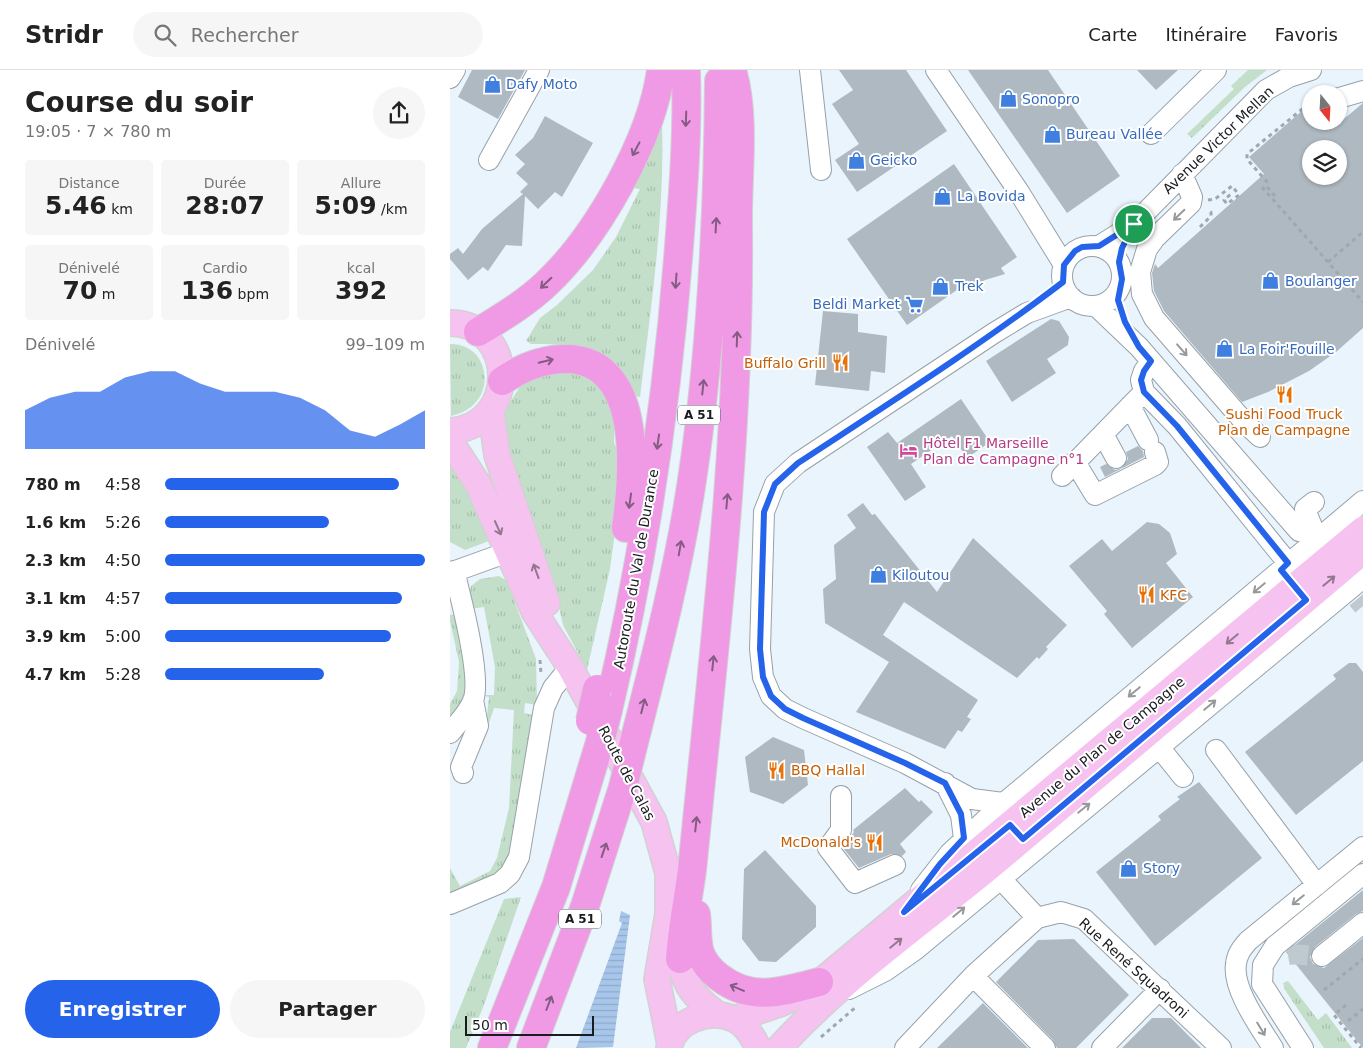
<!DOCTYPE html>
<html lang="fr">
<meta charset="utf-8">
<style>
body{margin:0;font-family:"DejaVu Sans",sans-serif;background:#f6f6f6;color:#222;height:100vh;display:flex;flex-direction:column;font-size:19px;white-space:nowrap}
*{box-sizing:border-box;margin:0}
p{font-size:16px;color:#767676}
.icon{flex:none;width:28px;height:28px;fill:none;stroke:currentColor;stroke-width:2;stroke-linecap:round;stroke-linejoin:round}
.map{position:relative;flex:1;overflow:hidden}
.panel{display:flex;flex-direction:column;background:#fff;width:450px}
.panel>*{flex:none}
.needle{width:32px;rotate:162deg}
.fabs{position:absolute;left:852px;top:15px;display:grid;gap:10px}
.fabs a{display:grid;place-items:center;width:45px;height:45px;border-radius:50%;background:#fff;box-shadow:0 1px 4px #0004;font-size:25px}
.scale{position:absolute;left:15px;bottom:12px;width:129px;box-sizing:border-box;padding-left:5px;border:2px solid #181c1f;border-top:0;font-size:14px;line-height:18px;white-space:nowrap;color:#181c1f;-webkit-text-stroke:4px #fff;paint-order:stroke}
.pin{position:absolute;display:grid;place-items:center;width:42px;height:42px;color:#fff;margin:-21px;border:2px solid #fff;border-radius:50%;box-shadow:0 1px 5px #0007}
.round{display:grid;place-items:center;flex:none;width:52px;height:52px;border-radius:26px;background:#f6f6f6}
.overview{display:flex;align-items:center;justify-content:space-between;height:85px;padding:0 25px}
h1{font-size:28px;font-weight:700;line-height:38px}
.metrics{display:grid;grid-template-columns:repeat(3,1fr);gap:8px;height:85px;padding:5px 25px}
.metrics div{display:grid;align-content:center;border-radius:5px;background:#f6f6f6;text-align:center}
.metrics b{font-size:25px;font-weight:700}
.metrics small{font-size:14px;font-weight:400}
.metrics p{font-size:14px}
.chart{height:140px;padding:10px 25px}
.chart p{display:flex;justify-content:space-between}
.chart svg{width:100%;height:90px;margin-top:5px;fill:#2563eb;opacity:.7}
.action{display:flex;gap:10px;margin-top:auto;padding:10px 25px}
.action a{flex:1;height:58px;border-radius:30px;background:#2563eb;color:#fff;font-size:20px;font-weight:700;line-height:58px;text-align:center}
.action a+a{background:#f6f6f6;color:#222}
ul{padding:0 25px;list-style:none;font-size:16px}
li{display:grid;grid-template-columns:80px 60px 1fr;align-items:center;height:38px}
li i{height:12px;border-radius:6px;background:#2563eb}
header{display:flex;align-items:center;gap:30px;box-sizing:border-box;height:70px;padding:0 25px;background:#fff;border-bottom:1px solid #e0e0e0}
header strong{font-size:24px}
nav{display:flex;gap:28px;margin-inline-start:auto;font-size:18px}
.search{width:350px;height:45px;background:#f6f6f6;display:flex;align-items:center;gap:12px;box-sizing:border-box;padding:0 18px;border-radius:28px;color:#767676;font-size:19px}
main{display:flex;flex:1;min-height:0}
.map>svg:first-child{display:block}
.grass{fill:url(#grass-tufts)}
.water{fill:url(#water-rules)}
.building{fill:#afb9c1;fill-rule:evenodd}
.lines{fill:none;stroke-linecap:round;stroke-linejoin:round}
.minor-tunnel{stroke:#bfc9d0;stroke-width:20;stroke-dasharray:20 10;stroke-linecap:butt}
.minor-casing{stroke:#97a1a9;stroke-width:22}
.major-casing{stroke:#d1d2d2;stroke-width:28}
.highway-casing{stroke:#d1d2d2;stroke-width:30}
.path{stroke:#a0a8af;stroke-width:3;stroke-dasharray:4 4;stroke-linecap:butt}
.minor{stroke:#fff;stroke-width:20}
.major{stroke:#f6c2ef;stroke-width:25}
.highway{stroke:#f09ae5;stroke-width:28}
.highway-bridge-casing{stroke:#d1d2d2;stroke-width:30;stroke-linecap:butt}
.highway-bridge{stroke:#f09ae5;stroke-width:28}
.oneway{stroke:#845b82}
.oneway2{stroke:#97999a}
.oneway3{stroke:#927791}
.route-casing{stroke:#fff;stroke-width:10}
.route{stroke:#2563eb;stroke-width:6}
.labels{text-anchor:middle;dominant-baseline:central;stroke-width:4;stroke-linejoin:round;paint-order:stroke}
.shield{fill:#fff;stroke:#5d6062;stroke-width:1}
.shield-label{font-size:12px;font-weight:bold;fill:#181c1f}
.shop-label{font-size:14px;fill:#366cbe;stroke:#fff;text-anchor:start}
.street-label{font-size:14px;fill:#181c1f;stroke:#fff}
.food-label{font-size:14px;fill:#c56008;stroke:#fff;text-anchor:end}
.hotel-label{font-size:14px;fill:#b23c85;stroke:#fff;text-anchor:start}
</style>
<header>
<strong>Stridr</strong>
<div class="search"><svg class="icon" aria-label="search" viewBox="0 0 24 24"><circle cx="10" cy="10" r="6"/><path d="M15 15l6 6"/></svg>Rechercher</div>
<nav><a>Carte</a><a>Itinéraire</a><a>Favoris</a></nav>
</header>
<main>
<section class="panel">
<div class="overview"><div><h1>Course du soir</h1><p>19:05 · 7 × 780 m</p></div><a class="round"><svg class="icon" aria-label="share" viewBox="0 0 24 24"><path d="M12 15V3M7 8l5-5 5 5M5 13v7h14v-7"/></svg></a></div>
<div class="metrics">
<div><p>Distance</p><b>5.46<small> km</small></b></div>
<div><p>Durée</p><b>28:07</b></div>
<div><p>Allure</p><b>5:09<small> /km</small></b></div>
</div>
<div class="metrics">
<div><p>Dénivelé</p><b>70<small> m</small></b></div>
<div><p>Cardio</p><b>136<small> bpm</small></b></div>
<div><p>kcal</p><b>392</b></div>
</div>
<div class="chart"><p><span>Dénivelé</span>99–109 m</p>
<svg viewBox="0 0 160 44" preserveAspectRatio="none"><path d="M0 44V25L10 19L20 16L30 16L40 9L50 6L60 6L70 12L80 16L90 16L100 16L110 19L120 25L130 35L140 38L150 32L160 25V44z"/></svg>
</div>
<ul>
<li><b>780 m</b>4:58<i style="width:90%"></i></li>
<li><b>1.6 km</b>5:26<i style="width:63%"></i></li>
<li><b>2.3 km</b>4:50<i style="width:100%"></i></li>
<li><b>3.1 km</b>4:57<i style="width:91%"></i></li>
<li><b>3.9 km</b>5:00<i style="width:87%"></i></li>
<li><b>4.7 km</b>5:28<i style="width:61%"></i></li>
</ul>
<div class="action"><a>Enregistrer</a><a>Partager</a></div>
</section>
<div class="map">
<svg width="913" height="978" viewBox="0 0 913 978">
<defs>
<pattern id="grass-tufts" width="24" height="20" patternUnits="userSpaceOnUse" patternTransform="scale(1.25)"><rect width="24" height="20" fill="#c3dfc9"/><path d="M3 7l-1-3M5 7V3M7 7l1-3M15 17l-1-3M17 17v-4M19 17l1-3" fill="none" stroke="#a7bfac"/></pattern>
<pattern id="water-rules" width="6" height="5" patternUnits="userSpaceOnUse" patternTransform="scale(1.25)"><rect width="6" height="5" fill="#a7c6ea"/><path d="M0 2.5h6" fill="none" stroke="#8faac8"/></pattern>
</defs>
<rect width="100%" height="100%" fill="#e9f4fc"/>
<path class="grass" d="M 798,0 L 817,0 L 795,17 L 742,68 L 737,64 L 784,19 L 781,16 Z
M 212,53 C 215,144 201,237 190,327 L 186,326 C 161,278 131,274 81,274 L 76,271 L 90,248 L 107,235 L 143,200 L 166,167 L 190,119 L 183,118 L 200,87 L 201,74 Z
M 0,274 C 42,273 50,336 1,346 Z
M 104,298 L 140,307 L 155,316 L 165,347 L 164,373 L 171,387 L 168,439 L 160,499 L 137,600 L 113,555 L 106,523 L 60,401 L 53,351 L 58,335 L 70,317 L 82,307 Z
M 0,395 L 20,426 L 39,471 L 15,480 L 0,472 Z
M 49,506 L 57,511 L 86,589 L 87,635 L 75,633 L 74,643 L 87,646 C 81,677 69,778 52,799 C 38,815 20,822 0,830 L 0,798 L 10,816 L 40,801 L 47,788 L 59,738 L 64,640 L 44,638 L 33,671 L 18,697 L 18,689 L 37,646 L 39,627 L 30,625 L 44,625 L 45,597 L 34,537 L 20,539 L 19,529 L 21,516 L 30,509 Z
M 6,544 C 11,568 25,614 13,637 C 10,642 4,647 0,652 L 0,634 L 7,621 L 9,592 L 0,551 L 0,545 Z
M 71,827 L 34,935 L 16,978 L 0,978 L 0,962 L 54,829 Z
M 838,911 L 868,950 L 876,943 L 902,978 L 874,978 L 835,920 L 833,913 Z"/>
<path class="water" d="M 171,841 L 180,845 L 163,977 L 126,978 L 172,853 L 169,851 Z"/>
<path class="building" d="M 22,0 L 75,0 L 48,49 L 8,27 Z
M 389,0 L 456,0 L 497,61 L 407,122 L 385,90 L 409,74 L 382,34 L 403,20 Z
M 518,0 L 598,0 L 670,106 L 617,143 Z
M 687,0 L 728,0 L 706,20 Z
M 861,33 L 861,51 L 875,51 L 882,59 L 913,33 L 913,258 L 886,282 L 859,301 L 818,322 L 792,332 L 714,241 L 704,221 L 702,203 L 705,194 L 708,198 L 814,104 L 799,87 ZM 861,79 L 889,79 L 889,106 L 861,106 Z
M 95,46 L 143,73 L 112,127 L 105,122 L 88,139 L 75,126 L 72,176 L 56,175 L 38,201 L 33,197 L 18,210 L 0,189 L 0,184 L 8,178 L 13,184 L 32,159 L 73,124 L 70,122 L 78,114 L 66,103 L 75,94 L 65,85 L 83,68 Z
M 504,94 L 567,187 L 551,198 L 555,204 L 535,210 L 519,221 L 514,215 L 457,255 L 397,169 Z
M 373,241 L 408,244 L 408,262 L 437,266 L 435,303 L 421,301 L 419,321 L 365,315 Z
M 601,249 L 609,251 L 619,267 L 618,275 L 597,289 L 606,303 L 562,332 L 536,291 Z
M 511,329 L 540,372 L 517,388 L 502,366 L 461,394 L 476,417 L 455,431 L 417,377 L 438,362 L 447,373 Z
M 688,376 L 693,381 L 694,387 L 655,407 L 650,397 L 656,394 L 665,400 L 672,398 L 678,389 L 676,382 Z
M 413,433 L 422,445 L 425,444 L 487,522 L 523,468 L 617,555 L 596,577 L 598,579 L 589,589 L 587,587 L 567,608 L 454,532 L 433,565 L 528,630 L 517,647 L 521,649 L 512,662 L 508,660 L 495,679 L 406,642 L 439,592 L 375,553 L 373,519 L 386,509 L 384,475 L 406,458 L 397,445 Z
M 697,452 L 709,454 L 720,463 L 727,484 L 716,493 L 743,527 L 682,578 L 654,544 L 657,541 L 619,496 L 652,469 L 662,481 Z
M 899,593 L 906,593 L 913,602 L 913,691 L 846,745 L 795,682 L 886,609 L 883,605 Z
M 323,667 L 354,680 L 358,715 L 333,734 L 300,722 L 295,687 Z
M 749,712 L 812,788 L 705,876 L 646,802 L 711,750 L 708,746 L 730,729 L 727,727 Z
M 455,718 L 469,732 L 471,730 L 483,742 L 450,774 L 456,782 L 452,786 L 441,784 L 409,798 L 393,778 L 404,762 L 403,760 Z
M 315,780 L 366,836 L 366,857 L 326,892 L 309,891 L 292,869 L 294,799 Z
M 913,820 L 913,841 L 906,844 L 865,877 L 860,887 L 863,894 L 874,898 L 913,868 L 913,978 L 836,882 Z
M 624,869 L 679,925 L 626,978 L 607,978 L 603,970 L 546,912 L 588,870 Z
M 533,933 L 578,978 L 487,978 Z
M 702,948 L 721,948 L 751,978 L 672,978 Z"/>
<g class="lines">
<path class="minor-tunnel" d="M 888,506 L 913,536
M 838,885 C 850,883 860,887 872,886"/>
<defs>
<path id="minor" d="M 360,0 L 371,100
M 486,0 L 569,122 L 614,195
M 0,8 L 5,0
M 889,28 L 913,21
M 701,64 L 766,0
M 39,90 L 89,0
M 732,104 L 742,127 L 741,133 L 705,168 L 697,179 L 690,202 L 692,224 L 704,248 L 796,354 L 810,367
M 649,176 L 684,154 L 816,20 L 839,7 L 861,0
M612 206a30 30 0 1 1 60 0a30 30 0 1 1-60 0Z
M 646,236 L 689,277 L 849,461
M 701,291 L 694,301 L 691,310 L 694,322 L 727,356 L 838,493
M 680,336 L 698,370
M 653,364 L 666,388
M 625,392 L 645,425 L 705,395 L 708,392 L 705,382
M 612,406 L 694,322
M 864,432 L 855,439 L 867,469
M 0,503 L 58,482
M 0,663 C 8,653 18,643 23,631 C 32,608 11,528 4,501
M 709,677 L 733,707
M 766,680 L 867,815
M 13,703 L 11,697 L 28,656 L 23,630
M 495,713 L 511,745 L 514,769
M 391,726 L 391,760 L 378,778 L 405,813 L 445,795
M 553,733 L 522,729 L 455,693 L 353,648 L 335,639 L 321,626 L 313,607 L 310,579 L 314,442 L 325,414 L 348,393 L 544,263 L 577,243 L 621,227
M 550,808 L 587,848
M 471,820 L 500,783 L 547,739 L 913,431
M 0,834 L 50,813 L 60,804 L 69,787 L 94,638 L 103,618 L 120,597
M 872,886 L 913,853
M 523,906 L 595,978
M 399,919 L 435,901 L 465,880 L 913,508
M 455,978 L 523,906 L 587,848 L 611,842 L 634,849 L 771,978
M 652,978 L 710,919
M 823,978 C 810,957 782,919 786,894 C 787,884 792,878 798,871 L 913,777
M 853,978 L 812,914 L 813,895 L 825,876 L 913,804"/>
<path id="major" d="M 0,253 C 66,253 70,356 0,361
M 41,341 L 47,385 L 97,533
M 0,371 L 28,414 L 85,543 L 120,597 L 204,752 L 218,803 L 218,844 L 207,909 L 220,974
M 226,869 C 234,909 233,919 267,944
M 285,949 L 332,933 L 363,918 L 913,459
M 219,978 C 224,950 260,938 284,949 C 296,954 303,967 308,978
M 329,978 C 399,901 488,843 566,775 C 681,677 797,580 913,482"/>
<path id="highway" d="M 28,262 C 51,248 76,233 96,214 C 147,166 202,69 211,0
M 52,311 C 72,297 95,288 120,289 C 195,294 183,408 176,458
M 158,640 C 193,492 216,341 228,189 C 233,126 238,63 236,0
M 181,684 C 204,593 228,503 242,410 C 262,278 268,144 269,11
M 246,844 C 248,857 246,870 250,883 C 254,893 261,901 269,907 C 301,932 332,922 369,912
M 230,889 C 232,859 238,830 242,800 C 245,771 248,741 251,711 C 270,527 290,342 288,156 C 287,107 296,47 282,0
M 42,978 L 106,817 L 150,672
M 81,978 L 135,836 L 173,717"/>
</defs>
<use href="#minor" class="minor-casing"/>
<use href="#major" class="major-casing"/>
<use href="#highway" class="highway-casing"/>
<path class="path" d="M 812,117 L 913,232
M 825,126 L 818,118 L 817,112 L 797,89 L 797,84 L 861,32
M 758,130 L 765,129 L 782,116 L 789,125 L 777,134 L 774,130 L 781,124
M 750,157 L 761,146 L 761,142 L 757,142
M 878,192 L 913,162
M 90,590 L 91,604
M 874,920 L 913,889
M 896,935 L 884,945 L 911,978
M 898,951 L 913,939
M 371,967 L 406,937"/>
<use href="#minor" class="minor"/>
<use href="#major" class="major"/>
<use href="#highway" class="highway"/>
<defs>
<path id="highway-bridge" d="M 140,651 L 147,619
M 150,672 L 158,640
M 173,717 L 181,684"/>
</defs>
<use href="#highway-bridge" class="highway-bridge-casing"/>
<use href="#highway-bridge" class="highway-bridge"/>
</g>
<defs><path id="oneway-shaft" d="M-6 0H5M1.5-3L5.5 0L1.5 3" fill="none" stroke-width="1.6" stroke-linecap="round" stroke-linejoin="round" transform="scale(1.25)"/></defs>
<g class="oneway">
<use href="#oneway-shaft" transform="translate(236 49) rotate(92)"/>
<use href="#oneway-shaft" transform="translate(186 79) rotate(118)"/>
<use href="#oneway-shaft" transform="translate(266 155) rotate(-87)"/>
<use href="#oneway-shaft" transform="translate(226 211) rotate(94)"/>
<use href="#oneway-shaft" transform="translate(96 213) rotate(136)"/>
<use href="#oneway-shaft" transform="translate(287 269) rotate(-88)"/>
<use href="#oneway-shaft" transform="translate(96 291) rotate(-13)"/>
<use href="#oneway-shaft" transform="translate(253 317) rotate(-84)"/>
<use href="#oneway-shaft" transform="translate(208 372) rotate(98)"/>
<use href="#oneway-shaft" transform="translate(180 431) rotate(98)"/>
<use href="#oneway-shaft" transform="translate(277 431) rotate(-85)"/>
<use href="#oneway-shaft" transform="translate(230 478) rotate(-80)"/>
<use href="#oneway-shaft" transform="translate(263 593) rotate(-84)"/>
<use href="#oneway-shaft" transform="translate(193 636) rotate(-76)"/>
<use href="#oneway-shaft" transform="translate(246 754) rotate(-84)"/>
<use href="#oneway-shaft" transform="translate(154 780) rotate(-71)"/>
<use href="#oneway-shaft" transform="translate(287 918) rotate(-157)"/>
<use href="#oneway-shaft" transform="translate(99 933) rotate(-69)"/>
</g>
<g class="oneway2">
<use href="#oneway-shaft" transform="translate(729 145) rotate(136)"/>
<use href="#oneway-shaft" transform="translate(732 280) rotate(49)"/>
<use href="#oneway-shaft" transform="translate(809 518) rotate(140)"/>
<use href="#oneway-shaft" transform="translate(684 622) rotate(140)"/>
<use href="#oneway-shaft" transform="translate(760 635) rotate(-40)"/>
<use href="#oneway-shaft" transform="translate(634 738) rotate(-39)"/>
<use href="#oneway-shaft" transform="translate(848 830) rotate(141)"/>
<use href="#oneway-shaft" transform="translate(509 842) rotate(-40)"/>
<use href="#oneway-shaft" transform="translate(811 959) rotate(59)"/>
</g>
<g class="oneway3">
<use href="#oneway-shaft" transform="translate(48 458) rotate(66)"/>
<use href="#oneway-shaft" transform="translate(86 501) rotate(-110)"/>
<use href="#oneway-shaft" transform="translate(879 511) rotate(-40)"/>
<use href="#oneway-shaft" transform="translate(782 569) rotate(140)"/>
<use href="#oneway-shaft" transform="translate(446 873) rotate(-39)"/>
</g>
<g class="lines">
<defs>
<path id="route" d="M 684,154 L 672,178 L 669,192 L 672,209 L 668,230 L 675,252 L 689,277 L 701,291 L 694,301 L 691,310 L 694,322 L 727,356 L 838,493 L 831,500 L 856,530 L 573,769 L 560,755 L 454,842 L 490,794 L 514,768 L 511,744 L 495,713 L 455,693 L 353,648 L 335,639 L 321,626 L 313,607 L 310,579 L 314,442 L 325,414 L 348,393 C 438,334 528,277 613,212 L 614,195 L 625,181 L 632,177 L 649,176 Z"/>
</defs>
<use href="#route" class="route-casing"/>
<use href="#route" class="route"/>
</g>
<defs>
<symbol id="shop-bare" viewBox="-9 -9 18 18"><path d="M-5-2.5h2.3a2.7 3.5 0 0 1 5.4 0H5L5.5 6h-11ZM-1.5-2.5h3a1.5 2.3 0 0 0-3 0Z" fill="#3f7fe0" stroke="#fff" stroke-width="2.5" paint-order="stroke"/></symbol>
<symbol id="supermarket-bare" viewBox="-9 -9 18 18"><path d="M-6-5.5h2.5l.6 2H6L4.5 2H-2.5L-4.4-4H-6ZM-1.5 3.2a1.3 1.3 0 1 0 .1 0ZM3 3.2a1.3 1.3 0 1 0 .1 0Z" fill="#3f7fe0" stroke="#fff" stroke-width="2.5" paint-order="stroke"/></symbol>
<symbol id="restaurant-bare" viewBox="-9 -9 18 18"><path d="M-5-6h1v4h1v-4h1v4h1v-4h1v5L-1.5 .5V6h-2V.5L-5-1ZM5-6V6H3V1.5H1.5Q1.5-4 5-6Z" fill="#e8710a" stroke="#fff" stroke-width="2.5" paint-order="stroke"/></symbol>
<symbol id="hotel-bare" viewBox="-9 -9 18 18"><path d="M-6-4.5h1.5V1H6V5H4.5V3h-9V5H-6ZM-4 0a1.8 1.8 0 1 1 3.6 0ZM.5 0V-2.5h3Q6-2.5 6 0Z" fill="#d1479c" stroke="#fff" stroke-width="2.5" paint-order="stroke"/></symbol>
</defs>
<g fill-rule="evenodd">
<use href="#shop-bare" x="30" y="2" width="25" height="25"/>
<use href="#shop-bare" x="546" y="16" width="25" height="25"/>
<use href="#shop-bare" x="590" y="52" width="25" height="25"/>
<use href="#shop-bare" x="394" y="78" width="25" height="25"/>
<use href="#shop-bare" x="480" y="114" width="25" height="25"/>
<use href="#shop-bare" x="808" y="198" width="25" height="25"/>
<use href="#shop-bare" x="478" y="204" width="25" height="25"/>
<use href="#supermarket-bare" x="452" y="222" width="25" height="25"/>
<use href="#shop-bare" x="762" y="266" width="25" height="25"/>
<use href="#restaurant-bare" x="378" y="280" width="25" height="25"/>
<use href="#restaurant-bare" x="822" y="312" width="25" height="25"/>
<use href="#hotel-bare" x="446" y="368" width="25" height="25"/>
<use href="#shop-bare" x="416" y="492" width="25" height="25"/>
<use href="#restaurant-bare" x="684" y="512" width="25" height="25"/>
<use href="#restaurant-bare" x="314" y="688" width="25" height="25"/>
<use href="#restaurant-bare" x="412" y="760" width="25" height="25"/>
<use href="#shop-bare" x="666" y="786" width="25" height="25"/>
</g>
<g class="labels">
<g class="shield">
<rect x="228" y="335.5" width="42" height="19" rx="4"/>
<rect x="109" y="839.5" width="42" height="19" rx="4"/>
</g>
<g class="shield-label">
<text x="249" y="345">A 51</text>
<text x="130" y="849">A 51</text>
</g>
<g class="shop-label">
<text x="56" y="14">Dafy Moto</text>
<text x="572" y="29">Sonopro</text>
<text x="616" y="64">Bureau Vallée</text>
<text x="420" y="90">Geicko</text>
<text x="507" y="126">La Bovida</text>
<text x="835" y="211">Boulanger</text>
<text x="505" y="216">Trek</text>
<text x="450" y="234" text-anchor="end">Beldi Market</text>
<text x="789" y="279">La Foir'Fouille</text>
<text x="442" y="505">Kiloutou</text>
<text x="693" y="798">Story</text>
</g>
<g class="street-label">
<text transform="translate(768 70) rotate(-44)">Avenue Victor Mellan</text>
<text transform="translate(186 499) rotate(-80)">Autoroute du Val de Durance</text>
<text transform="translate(652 677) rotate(-40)">Avenue du Plan de Campagne</text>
<text transform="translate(177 703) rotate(62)">Route de Calas</text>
<text transform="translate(684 898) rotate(42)">Rue René Squadroni</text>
</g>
<g class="food-label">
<text x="376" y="293">Buffalo Grill</text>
<text x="834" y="344" text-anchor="middle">Sushi Food Truck<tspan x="834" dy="16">Plan de Campagne</tspan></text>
<text x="710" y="525" text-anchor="start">KFC</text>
<text x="341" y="700" text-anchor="start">BBQ Hallal</text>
<text x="411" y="772">McDonald's</text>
</g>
<g class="hotel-label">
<text x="473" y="373">Hôtel F1 Marseille<tspan x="473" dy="16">Plan de Campagne n°1</tspan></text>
</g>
</g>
</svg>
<div class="fabs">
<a><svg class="needle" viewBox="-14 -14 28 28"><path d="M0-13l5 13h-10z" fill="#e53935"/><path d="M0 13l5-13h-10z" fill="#767676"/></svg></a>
<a><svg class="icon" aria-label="layers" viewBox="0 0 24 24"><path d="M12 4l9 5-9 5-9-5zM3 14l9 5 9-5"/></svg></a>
</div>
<div class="scale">50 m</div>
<div class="pin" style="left:684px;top:154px;background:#1e9e55"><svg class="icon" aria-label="arrive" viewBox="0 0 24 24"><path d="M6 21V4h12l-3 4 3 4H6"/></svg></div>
</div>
</main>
